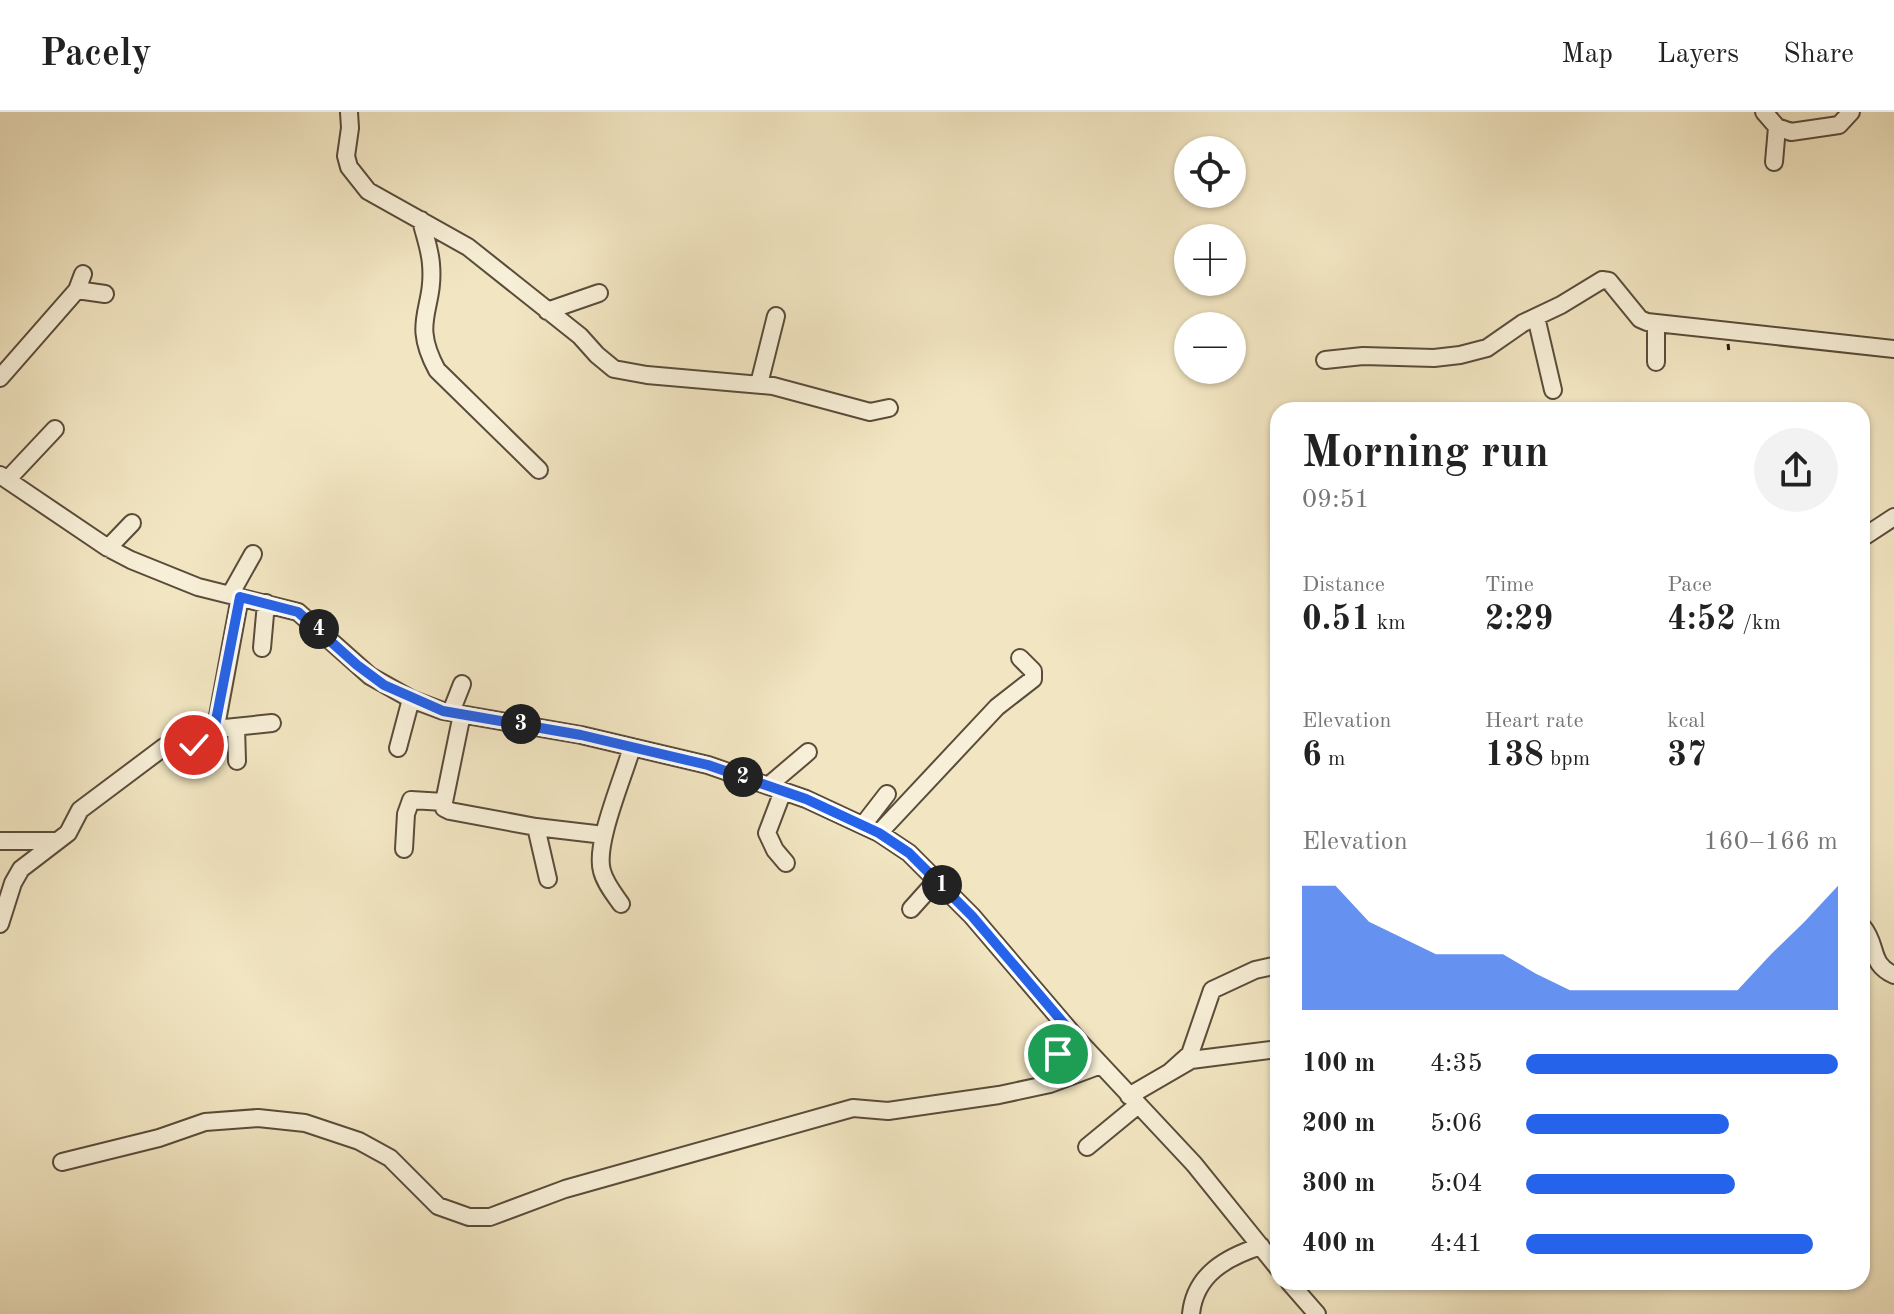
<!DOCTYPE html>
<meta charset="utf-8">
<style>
body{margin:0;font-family:"Old Standard TT",serif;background:#f2f2f2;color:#222;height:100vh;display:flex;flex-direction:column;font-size:30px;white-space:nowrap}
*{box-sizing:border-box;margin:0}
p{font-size:26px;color:#767676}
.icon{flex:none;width:44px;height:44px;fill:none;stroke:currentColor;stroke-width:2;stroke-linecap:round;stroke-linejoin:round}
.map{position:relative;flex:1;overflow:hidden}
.panel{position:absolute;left:1270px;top:290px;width:600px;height:888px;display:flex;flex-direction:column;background:#fff;border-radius:24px;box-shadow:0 2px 6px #0004}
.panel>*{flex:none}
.fabs{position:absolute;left:1174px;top:24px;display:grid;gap:16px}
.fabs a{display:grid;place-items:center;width:72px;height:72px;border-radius:50%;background:#fff;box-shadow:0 2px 6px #0004;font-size:40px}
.pin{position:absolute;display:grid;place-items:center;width:68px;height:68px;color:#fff;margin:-34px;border:4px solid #fff;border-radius:50%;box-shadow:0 2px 8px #0007}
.km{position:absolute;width:40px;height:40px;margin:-20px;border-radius:50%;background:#222;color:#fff;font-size:22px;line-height:40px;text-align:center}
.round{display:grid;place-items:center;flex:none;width:84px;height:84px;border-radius:42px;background:#f2f2f2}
.overview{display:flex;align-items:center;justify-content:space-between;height:136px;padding:0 32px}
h1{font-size:44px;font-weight:800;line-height:60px}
.metrics{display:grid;grid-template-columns:repeat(3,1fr);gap:12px;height:136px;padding:8px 32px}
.metrics div{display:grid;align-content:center}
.metrics b{font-size:34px;font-weight:800}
.metrics small{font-size:22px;font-weight:400}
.metrics p{font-size:22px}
.chart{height:224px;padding:16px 32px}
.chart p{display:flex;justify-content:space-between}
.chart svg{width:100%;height:144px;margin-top:8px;fill:#2563eb;opacity:.7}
ul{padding:0 32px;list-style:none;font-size:26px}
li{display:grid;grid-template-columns:128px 96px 1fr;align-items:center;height:60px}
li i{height:20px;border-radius:10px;background:#2563eb}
header{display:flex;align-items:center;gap:48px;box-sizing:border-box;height:112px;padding:0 40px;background:#fff;border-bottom:2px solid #e0e0e0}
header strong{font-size:38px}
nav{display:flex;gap:44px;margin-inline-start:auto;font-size:28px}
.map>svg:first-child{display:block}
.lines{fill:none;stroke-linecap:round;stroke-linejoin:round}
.minor-casing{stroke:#5a4c3a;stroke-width:20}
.path{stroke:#27190c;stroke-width:3;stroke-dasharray:6 4;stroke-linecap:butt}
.minor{stroke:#f7efd7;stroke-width:16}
.route-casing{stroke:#fff;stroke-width:16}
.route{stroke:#2563eb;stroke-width:10}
</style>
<header>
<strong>Pacely</strong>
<nav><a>Map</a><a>Layers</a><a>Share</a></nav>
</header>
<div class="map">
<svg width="1894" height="1202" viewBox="0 0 1894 1202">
<rect width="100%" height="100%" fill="#f2e6c2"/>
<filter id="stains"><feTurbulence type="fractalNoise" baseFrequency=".0025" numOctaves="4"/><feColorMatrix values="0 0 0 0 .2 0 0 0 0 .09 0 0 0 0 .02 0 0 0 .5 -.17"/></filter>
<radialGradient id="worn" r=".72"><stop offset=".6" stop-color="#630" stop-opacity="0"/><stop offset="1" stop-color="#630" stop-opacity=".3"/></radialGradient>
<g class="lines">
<defs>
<path id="minor" d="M 349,0 L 350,16 L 346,44 L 349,55 L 368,79 L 468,135 L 580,224 L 597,243 L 614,257 L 647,263 L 773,274 L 870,300 L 889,296
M 1764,0 L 1777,15 L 1791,20 L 1839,13 L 1851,0
M 1774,50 L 1777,15
M 421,108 C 424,122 430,137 431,152 C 435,199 410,208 437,258 L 539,358
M 77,178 L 105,182
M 547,199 L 599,181
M 1536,205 L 1553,278
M 1325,248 L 1363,244 L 1434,246 L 1460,243 L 1487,236 L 1523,211 L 1561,193 L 1602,168 L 1609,169 L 1640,207 L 1647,210 L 1894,237
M 1656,250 L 1656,212
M 0,266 L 77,178 L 83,162
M 759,272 L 776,204
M 0,363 L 108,436 L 131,448 L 198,475 L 298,500 L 370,564 L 411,587 L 443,599 L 581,623 L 708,653 L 806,687 L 879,721 L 909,741 L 972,804 L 1077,927 L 1194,1052 L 1278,1156
M 8,367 L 55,317
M 1862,426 L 1894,405
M 108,436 L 132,411
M 230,483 L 253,442
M 262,536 L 266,491
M 451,600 L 462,572
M 236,615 L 237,649
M 215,617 L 272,611
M 398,636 L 411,587
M 768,674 L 808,640
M 783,679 L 767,721 L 775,738 L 786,751
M 444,690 L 462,602
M 863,713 L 887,682
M 536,715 L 548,767
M 879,721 L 997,595 L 1033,567 L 1033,559 L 1020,546
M 0,729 L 57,729
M 404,737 L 406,702 L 411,688 L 444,690 L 444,696 L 450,699 L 536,715 L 604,723
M 621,792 C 614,782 605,771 602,759 C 594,732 624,664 632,635
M 911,797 L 937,768
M 0,812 L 13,771 L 21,757 L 68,721 L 80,698 L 164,635 L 203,633 L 209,630 L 217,609 L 240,485
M 1862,814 C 1879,834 1868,851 1894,863
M 1058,942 L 1077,927
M 1170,960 L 1190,942 L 1212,878 L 1255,858 L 1278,853
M 1129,984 L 1191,948 L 1278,937
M 1087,1035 L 1138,993
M 62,1050 L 159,1026 L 205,1010 L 258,1006 L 305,1011 L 359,1029 L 390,1046 L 438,1094 L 469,1105 L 490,1105 L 565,1077 L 853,996 L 888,999 L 999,983 L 1050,972 L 1101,953
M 1289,1170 L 1317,1202
M 1191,1202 C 1195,1162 1227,1145 1261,1134"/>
</defs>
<use href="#minor" class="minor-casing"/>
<path class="path" d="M 1728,232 L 1729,240"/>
<use href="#minor" class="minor"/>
</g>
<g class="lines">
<defs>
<path id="route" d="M 194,633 L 203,633 L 213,624 L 240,485 L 298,500 L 357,553 L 384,573 L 443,599 L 581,623 L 708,653 L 806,687 L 879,721 L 909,741 L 972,804 L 1077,927 L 1058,942"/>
</defs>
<use href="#route" class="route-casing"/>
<use href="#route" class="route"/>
</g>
<rect width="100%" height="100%" filter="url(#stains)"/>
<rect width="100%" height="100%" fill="url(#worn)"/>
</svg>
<div class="fabs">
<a><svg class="icon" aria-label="locate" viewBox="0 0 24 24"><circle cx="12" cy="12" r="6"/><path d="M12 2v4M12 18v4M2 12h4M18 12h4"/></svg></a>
<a>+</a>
<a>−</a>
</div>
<div class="pin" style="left:1058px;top:942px;background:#1e9e55"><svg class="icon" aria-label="arrive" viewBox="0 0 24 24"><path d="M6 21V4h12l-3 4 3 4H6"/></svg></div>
<div class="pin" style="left:194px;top:633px;background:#d93025"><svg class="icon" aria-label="check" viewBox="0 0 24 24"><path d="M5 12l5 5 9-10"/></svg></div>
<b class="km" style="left:942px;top:773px">1</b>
<b class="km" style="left:743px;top:665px">2</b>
<b class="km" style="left:521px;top:612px">3</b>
<b class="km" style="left:319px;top:517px">4</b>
<section class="panel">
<div class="overview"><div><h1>Morning run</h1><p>09:51</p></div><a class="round"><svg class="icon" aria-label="share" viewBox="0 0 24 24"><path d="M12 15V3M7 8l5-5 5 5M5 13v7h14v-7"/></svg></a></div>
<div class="metrics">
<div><p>Distance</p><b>0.51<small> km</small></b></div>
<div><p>Time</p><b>2:29</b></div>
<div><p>Pace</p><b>4:52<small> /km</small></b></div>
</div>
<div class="metrics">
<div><p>Elevation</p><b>6<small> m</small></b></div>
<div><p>Heart rate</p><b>138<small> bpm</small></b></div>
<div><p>kcal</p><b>37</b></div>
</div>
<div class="chart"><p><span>Elevation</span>160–166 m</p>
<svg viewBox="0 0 160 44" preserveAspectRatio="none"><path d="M0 44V6L10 6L20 17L30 22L40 27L50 27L60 27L70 33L80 38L90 38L100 38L110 38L120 38L130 38L140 27L150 17L160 6V44z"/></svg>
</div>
<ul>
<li><b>100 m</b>4:35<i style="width:100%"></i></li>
<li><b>200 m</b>5:06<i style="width:65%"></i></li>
<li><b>300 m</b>5:04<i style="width:67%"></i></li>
<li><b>400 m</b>4:41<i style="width:92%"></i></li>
</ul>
</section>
</div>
